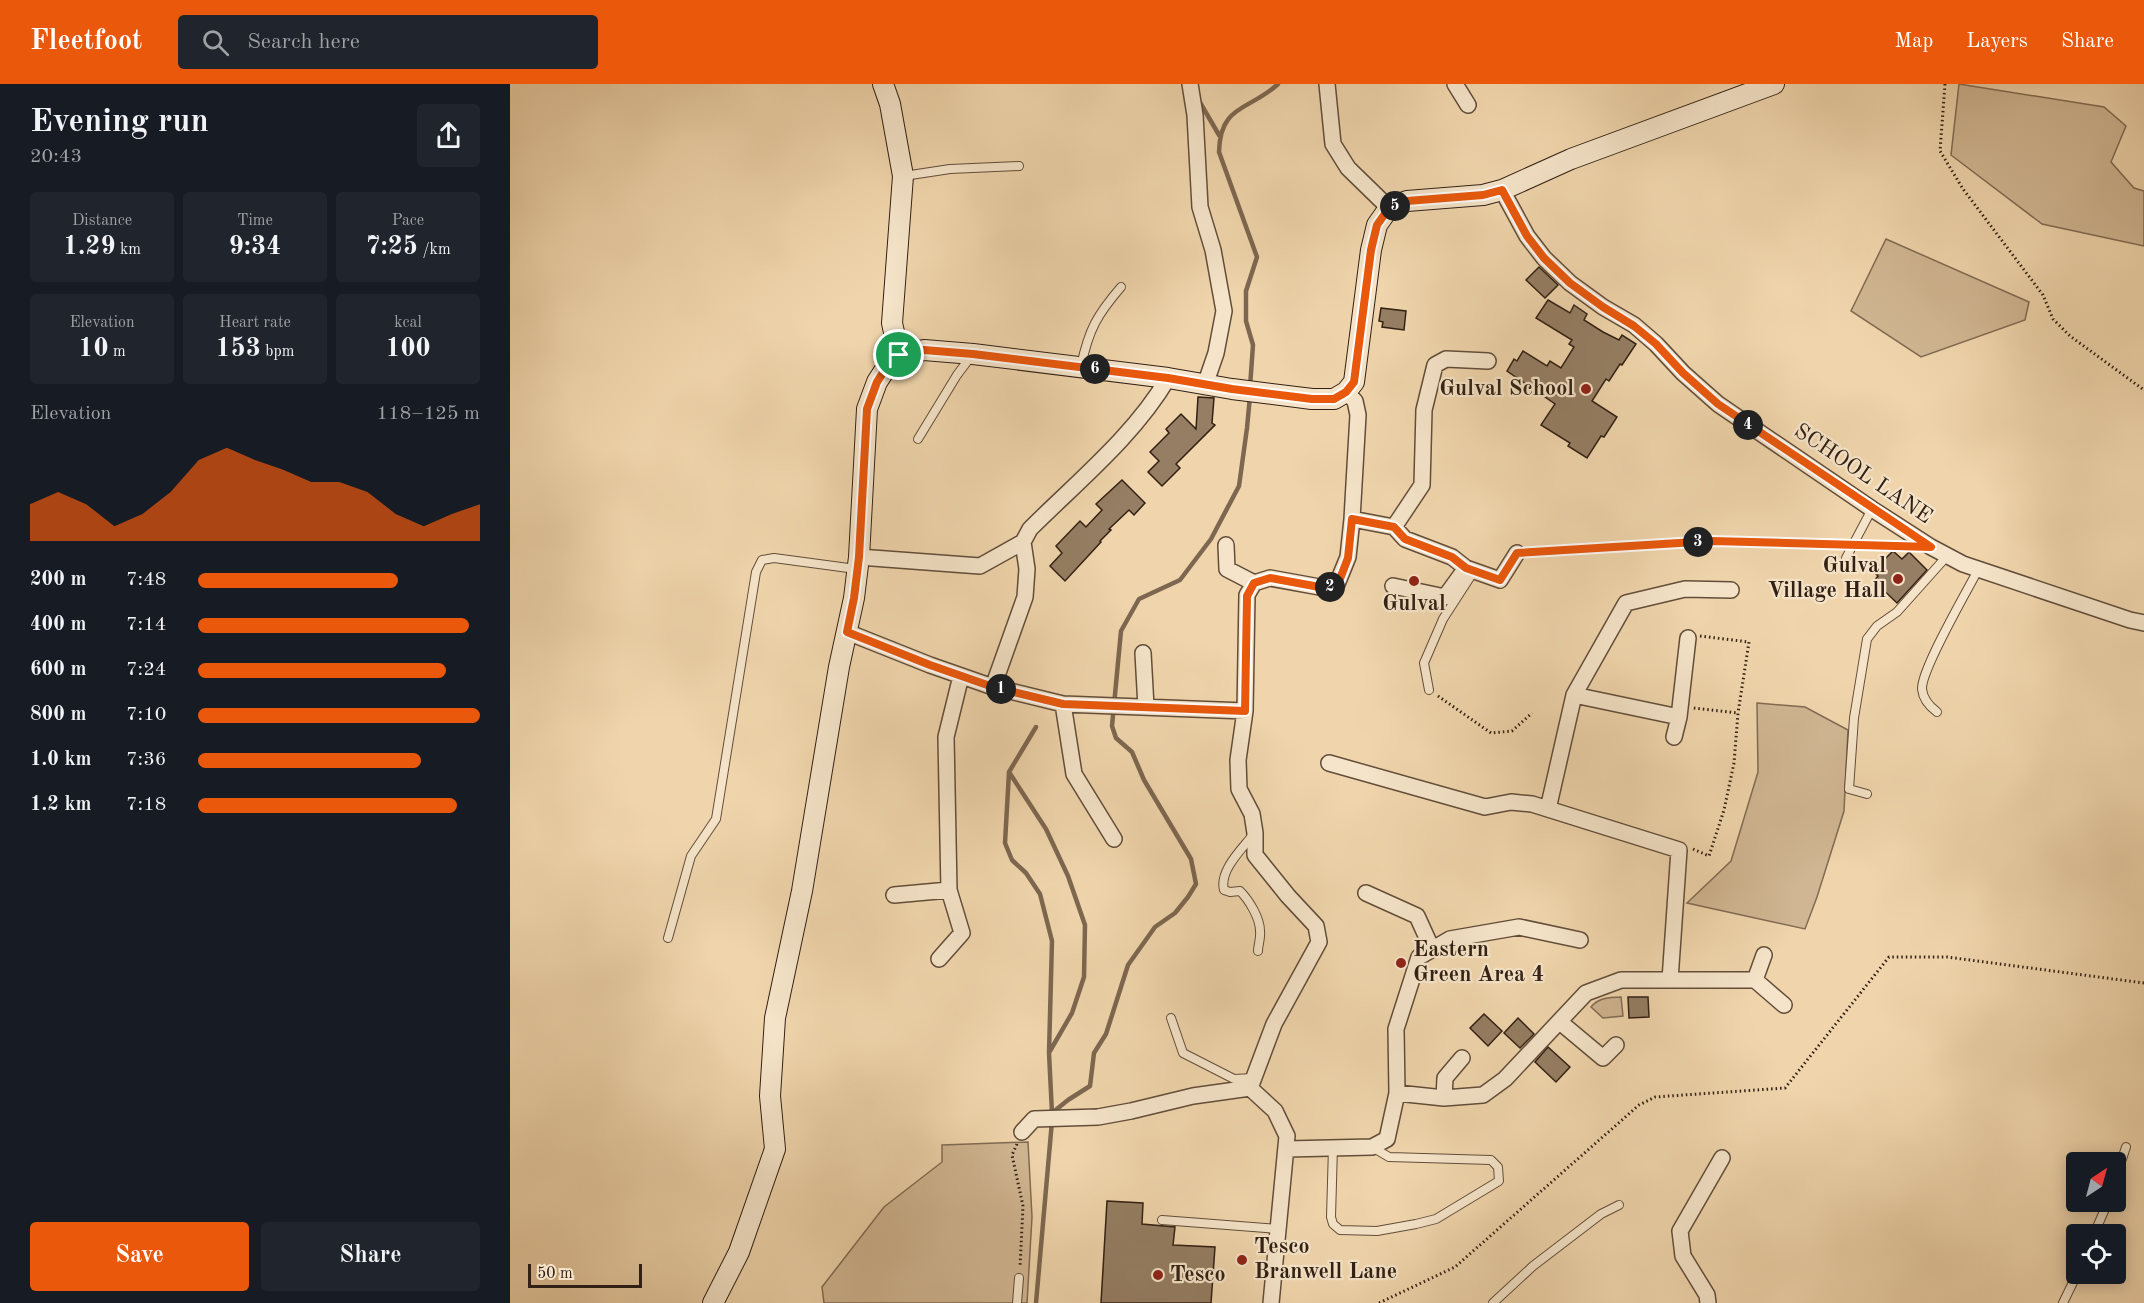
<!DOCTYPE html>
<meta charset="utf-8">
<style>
body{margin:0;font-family:"Old Standard TT",serif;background:#20242c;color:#f1f3f6;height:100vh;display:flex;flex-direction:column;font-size:22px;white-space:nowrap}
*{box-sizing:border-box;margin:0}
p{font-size:20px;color:#9ea1a6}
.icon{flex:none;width:33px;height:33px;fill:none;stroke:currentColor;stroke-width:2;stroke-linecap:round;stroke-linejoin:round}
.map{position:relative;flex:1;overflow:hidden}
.details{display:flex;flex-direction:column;background:#171b24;width:510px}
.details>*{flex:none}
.needle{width:39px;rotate:36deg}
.buttons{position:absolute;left:1556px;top:1068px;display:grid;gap:12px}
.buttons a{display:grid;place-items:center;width:60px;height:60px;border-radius:6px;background:#171b24;box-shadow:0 3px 15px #0003;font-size:30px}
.scale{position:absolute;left:18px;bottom:15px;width:114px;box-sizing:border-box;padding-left:6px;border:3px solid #322014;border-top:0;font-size:16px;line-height:21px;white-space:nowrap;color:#322014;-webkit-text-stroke:4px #f5e4c9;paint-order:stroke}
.pin{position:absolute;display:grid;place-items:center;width:51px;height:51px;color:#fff;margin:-26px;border:3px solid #fff;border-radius:50%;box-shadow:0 2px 6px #0007}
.km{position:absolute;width:30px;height:30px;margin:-15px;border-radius:50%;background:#222;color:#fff;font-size:16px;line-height:30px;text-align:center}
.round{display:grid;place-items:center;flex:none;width:63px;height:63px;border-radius:6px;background:#20242c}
.summary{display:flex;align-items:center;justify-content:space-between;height:102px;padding:0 30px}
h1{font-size:33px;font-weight:700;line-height:45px}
.stats{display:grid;grid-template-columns:repeat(3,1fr);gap:9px;height:102px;padding:6px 30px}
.stats div{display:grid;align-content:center;border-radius:6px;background:#20242c;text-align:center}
.stats b{font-size:26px;font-weight:700}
.stats small{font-size:16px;font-weight:400}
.stats p{font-size:16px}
.chart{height:168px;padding:12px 30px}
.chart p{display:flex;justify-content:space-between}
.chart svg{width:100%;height:108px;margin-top:6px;fill:#ea580c;opacity:.7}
.button{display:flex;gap:12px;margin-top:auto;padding:12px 30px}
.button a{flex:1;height:69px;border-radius:6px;background:#ea580c;color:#fff;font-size:24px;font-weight:700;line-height:69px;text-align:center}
.button a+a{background:#20242c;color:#f1f3f6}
ul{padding:0 30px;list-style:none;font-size:20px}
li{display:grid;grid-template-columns:96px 72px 1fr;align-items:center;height:45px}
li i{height:15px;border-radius:8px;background:#ea580c}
header{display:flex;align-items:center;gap:36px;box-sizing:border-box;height:84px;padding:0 30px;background:#ea580c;color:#fff}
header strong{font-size:28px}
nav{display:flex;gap:33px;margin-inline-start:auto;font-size:21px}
.search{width:420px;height:54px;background:#20242c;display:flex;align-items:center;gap:15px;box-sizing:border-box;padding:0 21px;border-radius:6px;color:#9ea1a6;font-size:22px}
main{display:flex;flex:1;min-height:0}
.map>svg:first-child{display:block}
.green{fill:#d0b692;stroke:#816b53;stroke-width:1.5}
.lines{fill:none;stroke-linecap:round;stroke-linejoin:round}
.stream{stroke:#7d6750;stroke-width:4.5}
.building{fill:#957e63;stroke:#322014;stroke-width:1.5}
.lane-casing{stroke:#624d3a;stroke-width:10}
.street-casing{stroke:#624d3a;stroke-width:18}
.secondary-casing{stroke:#322014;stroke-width:22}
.path{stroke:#322014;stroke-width:3;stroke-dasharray:1.5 3;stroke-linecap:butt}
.lane{stroke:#f5e4c9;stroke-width:8}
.street{stroke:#f5e4c9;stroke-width:15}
.secondary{stroke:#f5e4c9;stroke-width:20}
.route-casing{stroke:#fff;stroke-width:12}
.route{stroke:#ea580c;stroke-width:8}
.poi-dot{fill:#8f2418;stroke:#f5e4c9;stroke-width:2}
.labels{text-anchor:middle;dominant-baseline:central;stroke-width:4.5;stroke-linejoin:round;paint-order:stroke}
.poi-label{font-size:22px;font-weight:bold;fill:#322014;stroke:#f5e4c9;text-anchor:start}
.street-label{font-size:22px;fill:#322014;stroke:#f5e4c9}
</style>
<header>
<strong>Fleetfoot</strong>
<div class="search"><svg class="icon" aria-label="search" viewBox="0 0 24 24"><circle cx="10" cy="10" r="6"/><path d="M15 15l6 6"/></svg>Search here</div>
<nav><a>Map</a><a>Layers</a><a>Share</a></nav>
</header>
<main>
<section class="details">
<div class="summary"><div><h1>Evening run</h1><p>20:43</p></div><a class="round"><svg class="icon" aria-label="share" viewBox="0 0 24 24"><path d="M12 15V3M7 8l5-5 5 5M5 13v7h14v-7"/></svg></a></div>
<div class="stats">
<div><p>Distance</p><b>1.29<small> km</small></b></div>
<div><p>Time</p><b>9:34</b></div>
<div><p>Pace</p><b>7:25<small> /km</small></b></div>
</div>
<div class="stats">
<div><p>Elevation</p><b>10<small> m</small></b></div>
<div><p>Heart rate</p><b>153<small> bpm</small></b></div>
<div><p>kcal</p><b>100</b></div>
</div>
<div class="chart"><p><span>Elevation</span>118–125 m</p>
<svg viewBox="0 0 160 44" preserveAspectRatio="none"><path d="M0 44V29L10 24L20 29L30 38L40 33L50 24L60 11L70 6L80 11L90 15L100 20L110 20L120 24L130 33L140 38L150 33L160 29V44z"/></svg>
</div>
<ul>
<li><b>200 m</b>7:48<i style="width:71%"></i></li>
<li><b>400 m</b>7:14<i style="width:96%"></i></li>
<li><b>600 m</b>7:24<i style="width:88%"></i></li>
<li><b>800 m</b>7:10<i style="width:100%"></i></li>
<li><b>1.0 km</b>7:36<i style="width:79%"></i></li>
<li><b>1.2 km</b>7:18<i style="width:92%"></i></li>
</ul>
<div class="button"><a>Save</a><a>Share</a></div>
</section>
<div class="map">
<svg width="1634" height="1219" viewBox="0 0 1634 1219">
<rect width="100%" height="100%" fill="#f0d5ac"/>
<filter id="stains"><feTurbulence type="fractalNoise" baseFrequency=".00333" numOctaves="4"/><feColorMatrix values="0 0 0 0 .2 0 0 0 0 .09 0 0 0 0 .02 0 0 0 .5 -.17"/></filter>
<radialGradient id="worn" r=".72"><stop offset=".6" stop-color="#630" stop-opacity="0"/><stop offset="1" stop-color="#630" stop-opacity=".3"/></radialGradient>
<path class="green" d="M 1449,0 L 1594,23 L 1616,42 L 1601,78 L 1624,104 L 1634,107 L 1634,162 L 1532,140 L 1441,71 Z
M 1376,155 L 1519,218 L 1515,236 L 1411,273 L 1341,227 Z
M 1247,619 L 1295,623 L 1338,646 L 1334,727 L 1307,813 L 1295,845 L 1177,819 L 1221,777 L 1248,688 Z
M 1111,913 L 1113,932 L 1093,934 L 1081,923 C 1089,913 1099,914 1111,913 Z
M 518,1058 L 522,1133 L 517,1219 L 314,1219 L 312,1203 L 374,1123 L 432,1078 L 432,1061 Z"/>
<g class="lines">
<path class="stream" d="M 688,15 L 709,51
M 740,303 L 743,261 L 736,237 L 736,207 L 747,173 L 709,68 C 710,20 739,27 768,0
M 526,643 L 499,688 L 536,745 L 558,792 L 575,841 L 574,893 L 562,929 L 540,967
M 499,688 L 495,759 L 502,776 L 516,789 L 530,810 L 542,857 L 539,969 L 542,1029
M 542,1029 L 558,1016 L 580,1002 L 584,969 L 596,950 L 618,881 L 645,843 L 665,829 L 678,813 L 686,800 L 681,775 L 634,696 L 622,668 L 606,654 L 602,642 L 611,547 L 629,515 L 670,496 L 701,455 L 729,402 L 737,344 L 740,312
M 526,1219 L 542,1037"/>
</g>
<path class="building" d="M 1029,183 L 1048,201 L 1035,214 L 1016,196 Z
M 1038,216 L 1060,229 L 1064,221 L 1077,230 L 1074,236 L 1093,248 L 1109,256 L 1112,251 L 1126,260 L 1112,281 L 1110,280 L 1099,297 L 1096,295 L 1082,317 L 1107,333 L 1094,353 L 1091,352 L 1077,374 L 1058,362 L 1060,359 L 1031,341 L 1045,320 L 997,287 L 1004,275 L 1007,277 L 1013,267 L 1037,282 L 1040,277 L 1051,284 L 1064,263 L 1059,260 L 1062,256 L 1026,234 Z
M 871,224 L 896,227 L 894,246 L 872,243 L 873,238 L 869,237 Z
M 688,313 L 704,314 L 702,339 L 705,341 L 666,380 L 670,384 L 652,402 L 638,388 L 649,377 L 640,368 L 659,349 L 656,345 L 671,330 L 686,345 Z
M 612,396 L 635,419 L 624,431 L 619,426 L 599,445 L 601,446 L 590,457 L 591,458 L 555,497 L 540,482 L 552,469 L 546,462 L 570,437 L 576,443 L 592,426 L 586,420 Z
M 1383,467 L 1392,475 L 1399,468 L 1417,486 L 1387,519 L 1364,497 L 1368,492 L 1363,487 Z
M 1118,913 L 1138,913 L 1139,933 L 1119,934 Z
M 974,930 L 992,947 L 978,962 L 960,944 Z
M 1008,934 L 1024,950 L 1010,964 L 994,949 Z
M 1038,963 L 1060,983 L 1046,998 L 1025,978 Z
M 597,1117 L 633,1119 L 632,1140 L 665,1143 L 663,1161 L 705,1163 L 701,1219 L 591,1219 Z"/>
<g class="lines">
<defs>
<path id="lane" d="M 394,92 L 440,85 L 509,82
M 571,282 C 579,245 587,231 611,203
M 408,355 L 447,291 L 462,271
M 1336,474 L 1362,425
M 919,606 L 914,579 L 933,535 L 964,487
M 1427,628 C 1419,622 1413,615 1412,605 C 1411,586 1457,507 1468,486
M 1357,710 L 1339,705 L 1344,634 L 1357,555 L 1367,542 L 1387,528 L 1437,472
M 742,752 C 731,766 709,787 714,806 L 720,808 L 730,807 C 739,816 750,834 750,847 C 751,854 748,861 748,867
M 158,854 L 181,772 L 206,735 L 246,488 L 252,476 L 264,474 L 346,485
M 661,934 L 673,969 L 724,995 L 743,994
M 823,1063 L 821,1133 L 823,1140 L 830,1146 L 867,1147 L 906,1140 L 926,1135 L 989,1097 L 988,1083 L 981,1076 L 879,1073 L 862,1063
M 1605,1096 L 1616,1063
M 652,1136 L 768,1145
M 1584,1150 L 1598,1118
M 507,1219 L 509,1194
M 983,1219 L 1023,1182 L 1091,1130 L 1109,1121
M 1553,1219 L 1567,1190"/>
<path id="street" d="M 680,0 L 685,31 L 690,123 L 703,166 L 714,227 L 706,269 L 695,301
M 817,0 L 823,60 L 838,84 L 879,124
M 945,0 L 958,21
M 992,106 L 1017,152 L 1034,174 L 1060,199 L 1093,223 L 1124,241 L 1146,260 L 1173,289 L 1208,320 L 1362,425 L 1421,463 L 1453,480 L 1620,536 L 1634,539
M 842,435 L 884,443 L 895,455 L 942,473 L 956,484 L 990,496 L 1007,469
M 884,443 L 912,401 L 914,326 L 925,281 L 936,275 L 978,277
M 716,461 L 717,485 L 744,499
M 349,473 L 470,482 L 513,458
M 883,502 L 935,513 L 956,484
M 337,548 L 420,581 L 483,603 L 553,620 L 735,627
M 633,569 L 636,623
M 483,603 L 515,513 L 517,485 L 513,458 L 520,445 C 567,398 624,352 658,294
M 1064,611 L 1169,633 L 1178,554
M 553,620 L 564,690 L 604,755
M 1164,653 L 1169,633
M 819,679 L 975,723 L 1001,718 L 1022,720 L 1169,766 L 1160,896
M 1038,725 L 1064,611 L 1116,519 L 1175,505 L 1221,506
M 439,806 L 436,653 L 451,592
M 856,809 L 907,832 L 922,865
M 384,811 L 439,806 L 452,849 L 429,875
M 1245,896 L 1254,871
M 1050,938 L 1093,974 L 1106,961
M 740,1004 L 764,940 L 809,858 L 806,842 L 778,812 L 745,771 L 745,749 L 742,730 L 729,705 L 728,676 L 735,627 L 737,511 L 744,499 L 760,494 L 815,504 L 827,500 L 838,473 L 842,435 L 848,331 L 845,317 L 836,308
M 740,1004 L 765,1027 L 777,1052 L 761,1219
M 887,1009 L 934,1014 L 973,1011 L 995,995 L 1076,909 L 1111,896 L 1245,896 L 1274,921
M 934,1014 L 935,994 L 952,974
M 512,1048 L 524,1035 L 588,1033 L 621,1027 L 683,1012 L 740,1004
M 777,1065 L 862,1063 L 877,1055 L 887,1009 L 886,945 L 909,873 L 940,855 L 1009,843 L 1070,856
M 1198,1219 L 1197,1211 L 1173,1172 L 1170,1147 L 1212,1074"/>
<path id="secondary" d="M 389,271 L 414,266 L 463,270 L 658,294 L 722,305 L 802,315 L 824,315 L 836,308 L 844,298 L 861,166 L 867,141 L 879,124 L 897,117 L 973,111 L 992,106 L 1061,75 L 1264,0
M 203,1219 L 229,1168 L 265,1065 L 260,1012 L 265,934 L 292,807 L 329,583 L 344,514 L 349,473 L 357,325 L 367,298 L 376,284 L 389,271 L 382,239 L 393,92 L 380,20 L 373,0"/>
</defs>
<use href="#lane" class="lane-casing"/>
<use href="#street" class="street-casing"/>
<use href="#secondary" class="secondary-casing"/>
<path class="path" d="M 1435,0 L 1430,67 L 1453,105 L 1533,211 L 1543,235 L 1560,252 L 1634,306
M 1354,461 L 1392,462
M 1021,468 L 1202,457 L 1332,461
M 1190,552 L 1239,558 L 1228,629
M 928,612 L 981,649 L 1002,647 L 1022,629
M 1183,765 L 1199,772 L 1214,726 L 1224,679 L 1228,629 L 1183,624
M 507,1060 L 502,1071 L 513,1122 L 510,1183
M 869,1219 L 945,1183 L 1129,1021 L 1145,1013 L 1275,1004 L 1379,873 L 1437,873 L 1634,899"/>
<use href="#lane" class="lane"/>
<use href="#street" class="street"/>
<use href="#secondary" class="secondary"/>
</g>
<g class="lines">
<defs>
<path id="route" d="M 992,106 L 1017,152 L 1034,174 L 1060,199 L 1093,223 L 1124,242 L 1146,260 L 1173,289 L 1208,320 L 1421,463 L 1202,457 L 1007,469 L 990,496 L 956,484 L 942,473 L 895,455 L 884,443 L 842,435 L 838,474 L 828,500 L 815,504 L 760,494 L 744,499 L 737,512 L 735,627 L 553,620 L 483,603 L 420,581 L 337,548 L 344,514 L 349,473 L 357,325 L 367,298 L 376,284 L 389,271 L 414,266 L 463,270 L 658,294 L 722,305 L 802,315 L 824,315 L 836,308 L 844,298 L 861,166 L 867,141 L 879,124 L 897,117 L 973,111 Z"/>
</defs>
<use href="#route" class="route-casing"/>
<use href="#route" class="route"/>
</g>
<g class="poi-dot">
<circle cx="1076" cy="305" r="6"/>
<circle cx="1388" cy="495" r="6"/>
<circle cx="904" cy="497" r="6"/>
<circle cx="891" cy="879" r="6"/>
<circle cx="732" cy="1176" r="6"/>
<circle cx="648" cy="1191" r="6"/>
</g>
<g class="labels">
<g class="poi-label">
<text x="1064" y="305" text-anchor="end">Gulval School</text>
<text x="1376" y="482" text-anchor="end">Gulval<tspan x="1376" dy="25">Village Hall</tspan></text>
<text x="904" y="520" text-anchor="middle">Gulval</text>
<text x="903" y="866">Eastern<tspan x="903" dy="25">Green Area 4</tspan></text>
<text x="744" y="1163">Tesco<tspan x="744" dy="25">Branwell Lane</tspan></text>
<text x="660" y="1191">Tesco</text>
</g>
<g class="street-label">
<text transform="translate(1353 390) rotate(34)">SCHOOL LANE</text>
</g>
</g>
<rect width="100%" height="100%" filter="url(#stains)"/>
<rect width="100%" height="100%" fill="url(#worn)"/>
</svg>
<div class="buttons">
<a><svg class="needle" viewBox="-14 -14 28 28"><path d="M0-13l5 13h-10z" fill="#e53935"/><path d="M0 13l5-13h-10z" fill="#9ea1a6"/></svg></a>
<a><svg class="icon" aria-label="locate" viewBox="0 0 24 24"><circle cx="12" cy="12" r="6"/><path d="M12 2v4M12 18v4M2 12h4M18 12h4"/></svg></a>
</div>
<div class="scale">50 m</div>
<div class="pin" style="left:389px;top:271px;background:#1e9e55"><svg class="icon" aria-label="arrive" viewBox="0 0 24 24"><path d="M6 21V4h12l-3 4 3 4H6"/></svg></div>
<b class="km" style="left:491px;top:605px">1</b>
<b class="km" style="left:820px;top:503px">2</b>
<b class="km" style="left:1188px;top:458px">3</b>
<b class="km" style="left:1238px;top:341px">4</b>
<b class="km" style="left:885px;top:122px">5</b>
<b class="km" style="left:585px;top:285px">6</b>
</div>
</main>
